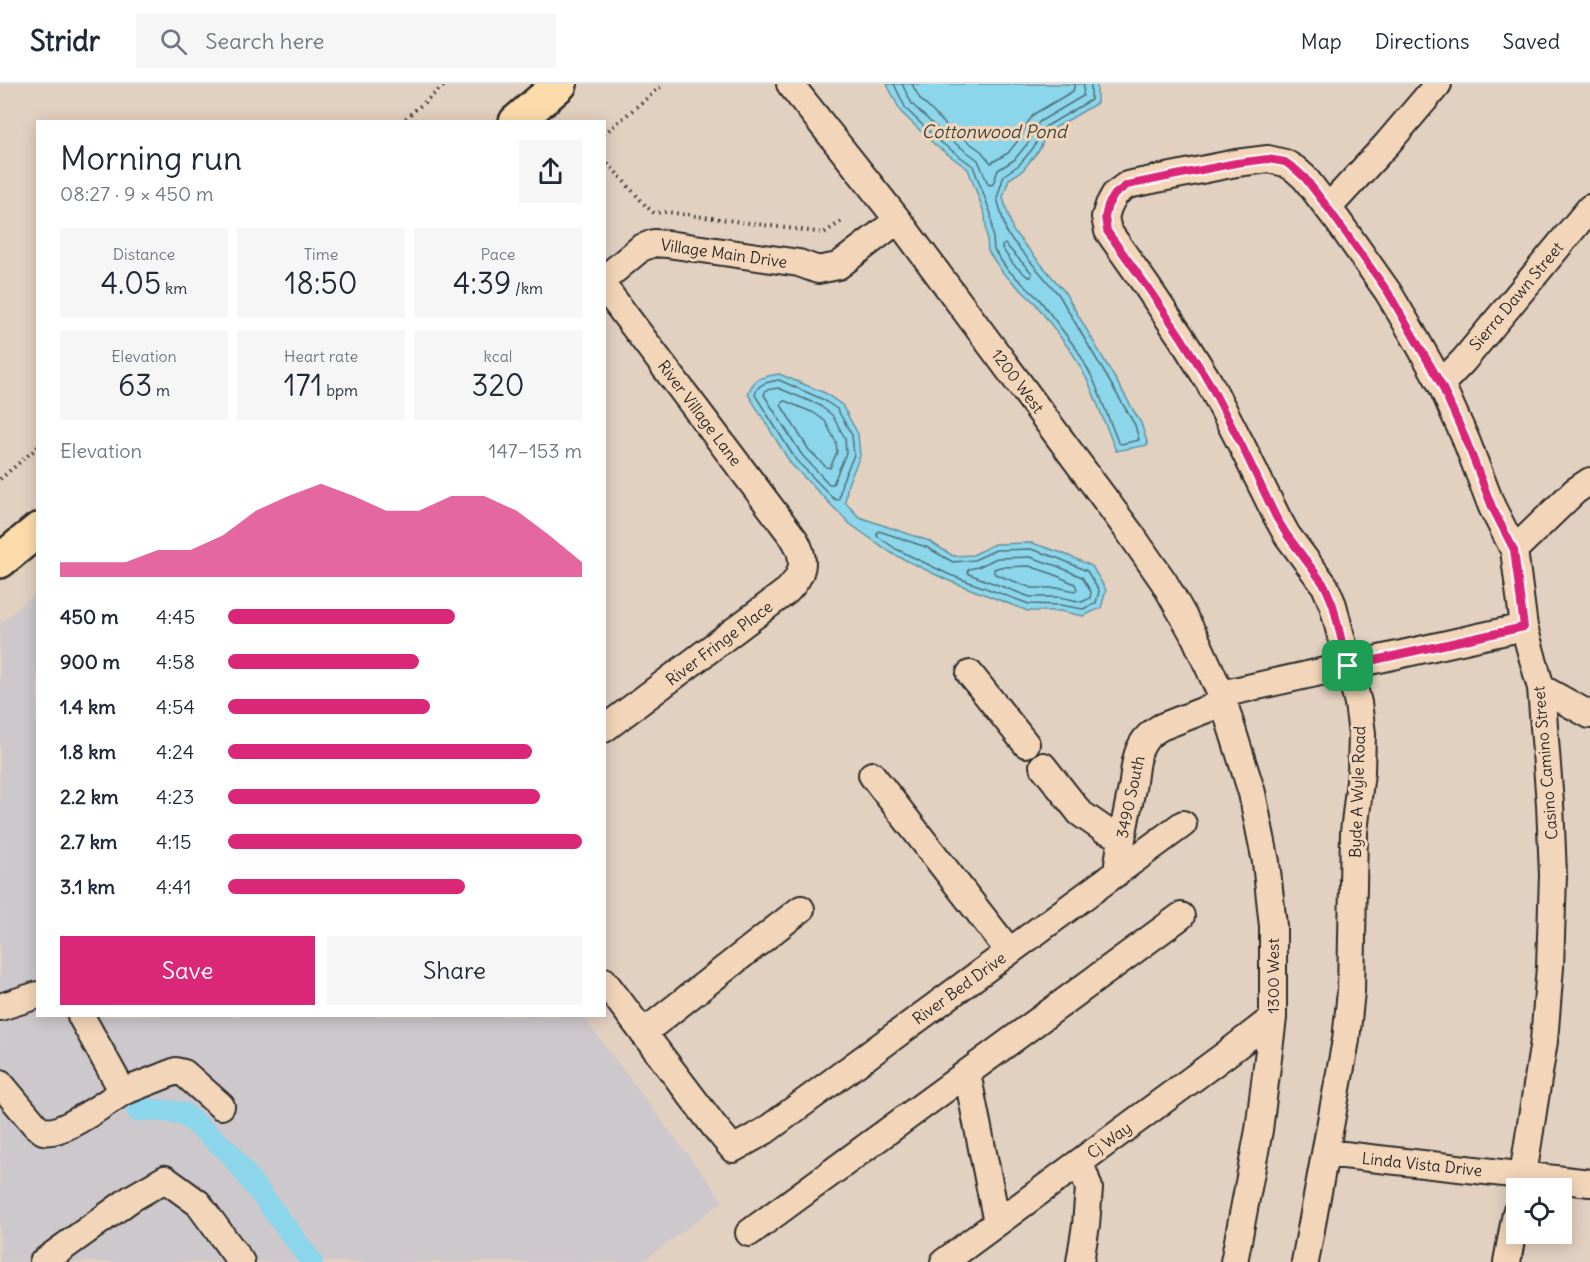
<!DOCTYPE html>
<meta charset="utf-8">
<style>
body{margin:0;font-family:Delius,sans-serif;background:#f6f6f7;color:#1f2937;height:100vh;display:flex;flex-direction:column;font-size:22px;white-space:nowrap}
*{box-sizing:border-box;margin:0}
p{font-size:20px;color:#747a83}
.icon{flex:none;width:33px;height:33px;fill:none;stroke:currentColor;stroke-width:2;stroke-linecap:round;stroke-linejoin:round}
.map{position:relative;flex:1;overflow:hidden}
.side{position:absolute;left:36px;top:36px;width:570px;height:897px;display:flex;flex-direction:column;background:#fff;border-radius:0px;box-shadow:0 3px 15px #0003}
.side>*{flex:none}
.fabs{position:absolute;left:1506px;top:1094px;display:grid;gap:12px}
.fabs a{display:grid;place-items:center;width:66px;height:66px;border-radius:0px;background:#fff;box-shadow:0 3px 15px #0003;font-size:30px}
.pin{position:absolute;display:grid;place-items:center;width:51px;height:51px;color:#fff;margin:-26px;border-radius:12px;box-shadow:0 3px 9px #0006}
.round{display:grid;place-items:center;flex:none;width:63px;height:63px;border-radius:0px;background:#f6f6f7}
.overview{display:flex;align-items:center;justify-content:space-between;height:102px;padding:0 24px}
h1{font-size:33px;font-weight:600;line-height:45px}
.stats{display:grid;grid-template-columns:repeat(3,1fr);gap:9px;height:102px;padding:6px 24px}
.stats div{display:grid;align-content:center;border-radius:0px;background:#f6f6f7;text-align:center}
.stats b{font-size:30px;font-weight:600}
.stats small{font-size:16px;font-weight:400}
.stats p{font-size:16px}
.chart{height:168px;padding:12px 24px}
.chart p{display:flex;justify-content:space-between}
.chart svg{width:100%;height:108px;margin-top:6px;fill:#db2777;opacity:.7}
.action{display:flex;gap:12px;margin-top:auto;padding:12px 24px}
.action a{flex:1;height:69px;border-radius:0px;background:#db2777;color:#fff;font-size:24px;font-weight:600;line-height:69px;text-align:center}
.action a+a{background:#f6f6f7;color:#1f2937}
ul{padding:0 24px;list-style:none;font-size:20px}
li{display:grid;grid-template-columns:96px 72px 1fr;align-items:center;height:45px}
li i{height:15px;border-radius:8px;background:#db2777}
header{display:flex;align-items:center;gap:36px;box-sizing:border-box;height:84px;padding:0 30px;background:#fff;border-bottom:2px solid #e0e1e3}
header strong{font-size:28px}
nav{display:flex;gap:33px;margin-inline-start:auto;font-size:21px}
.search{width:420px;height:54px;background:#f6f6f7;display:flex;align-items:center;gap:15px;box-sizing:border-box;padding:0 21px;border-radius:0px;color:#747a83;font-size:22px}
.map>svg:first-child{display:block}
.built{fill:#cdc8cb}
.water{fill:#8bd6eb;stroke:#65929e;stroke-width:1.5}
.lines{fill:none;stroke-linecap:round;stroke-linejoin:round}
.shore{stroke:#516f78;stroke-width:1.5}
.canal{stroke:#8bd6eb;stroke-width:22}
.minor-casing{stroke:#2b2b2b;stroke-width:30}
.major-casing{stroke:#2b2b2b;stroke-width:38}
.path{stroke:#2b2b2b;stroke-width:4;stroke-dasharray:1.5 4.5;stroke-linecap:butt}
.minor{stroke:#f3d6b9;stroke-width:26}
.major{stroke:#fddcac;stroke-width:33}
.route-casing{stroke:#fff;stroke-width:12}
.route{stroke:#db2777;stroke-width:8}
.labels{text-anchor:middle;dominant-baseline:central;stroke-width:6;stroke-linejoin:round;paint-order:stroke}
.street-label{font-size:16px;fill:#2b2b2b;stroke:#f3d6b9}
.water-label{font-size:18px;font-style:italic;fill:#394548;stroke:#f3d6b9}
</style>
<header>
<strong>Stridr</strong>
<div class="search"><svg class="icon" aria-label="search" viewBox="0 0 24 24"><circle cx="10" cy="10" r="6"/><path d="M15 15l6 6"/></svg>Search here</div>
<nav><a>Map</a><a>Directions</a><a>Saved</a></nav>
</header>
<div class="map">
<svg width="1590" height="1178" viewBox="0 0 1590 1178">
<rect width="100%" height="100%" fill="#e2d0c1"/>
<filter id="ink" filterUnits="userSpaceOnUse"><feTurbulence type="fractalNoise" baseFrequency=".0167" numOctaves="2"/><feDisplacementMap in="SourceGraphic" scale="12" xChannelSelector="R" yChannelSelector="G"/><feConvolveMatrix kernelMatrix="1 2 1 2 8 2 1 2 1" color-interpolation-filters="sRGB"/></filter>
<g filter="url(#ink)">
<path class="built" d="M 37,508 L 38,932 L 582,932 L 723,1117 L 642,1178 L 0,1178 L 0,540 Z"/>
<path class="water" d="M 887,0 L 1097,0 L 1097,19 L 1048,48 L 1039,66 L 1022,87 L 1009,95 L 1003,113 L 1013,147 L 1064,207 L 1141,339 L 1148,361 L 1116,367 L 1089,299 L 1073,270 L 1035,219 L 1003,189 L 988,167 L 985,131 L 968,85 L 935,61 L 901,28 Z
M 779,290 L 825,309 L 842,321 L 858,350 L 860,372 L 848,400 L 845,418 L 859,433 L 929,457 L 953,472 L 973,471 L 994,460 L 1032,459 L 1062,469 L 1092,482 L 1106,506 L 1101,524 L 1083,532 L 1060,527 L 1028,527 L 947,496 L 893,470 L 850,440 L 791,380 L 748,310 C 754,293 763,293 779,290 Z"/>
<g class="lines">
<path class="shore" d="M 894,0 L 906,25 L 939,57 L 973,82 L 991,130 L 994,166 L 1007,185 L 1039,215 L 1078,267 L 1094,297 L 1118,358 L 1121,360 L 1139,356 L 1135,341 L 1059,211 L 1007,150 L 997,114 L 1004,91 L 1019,81 L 1034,63 L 1045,43 L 1091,16 L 1091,0
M 902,0 L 912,20 L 944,51 L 978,76 L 988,100 L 990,101 L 993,100 L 998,86 L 1014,76 L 1028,59 L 1039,38 L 1083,12 L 1084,0
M 912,0 L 920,15 L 949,44 L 981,67 L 991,79 L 1008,69 L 1020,54 L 1028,38 L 1034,30 L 1073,7 L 1075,0
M 1005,160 L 1032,189 L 1031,193 L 1028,193 L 1013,180 L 1002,164 L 1002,162 Z
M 779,296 L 822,315 L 837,325 L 852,351 L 854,371 L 842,398 L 839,414 L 838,416 L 834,415 L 796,376 L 755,311 C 757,299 769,298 779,296 Z
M 778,304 L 819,321 L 832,331 L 845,354 L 846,369 L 833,400 L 829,400 L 802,371 L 764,311 L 766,306 Z
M 785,317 L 814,329 L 825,337 L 836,358 L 837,368 L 830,384 L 826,383 L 809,366 L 781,321 L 782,318 Z
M 879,447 L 926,463 L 953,478 L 974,476 L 996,466 L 1031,465 L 1060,475 L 1087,487 L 1099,507 L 1096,519 L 1083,525 L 1060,521 L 1029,520 L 950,491 L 896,465 L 877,452 L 877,449 Z
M 1030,473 L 1057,482 L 1082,493 L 1091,508 L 1090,514 L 1082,518 L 1060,513 L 1030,513 L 969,490 L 967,488 L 969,485 L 978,483 L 997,474 Z
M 1029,482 L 1053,490 L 1075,500 L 1077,505 L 1075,507 L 1061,504 L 1032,504 L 995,490 L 994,488 L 994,485 L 1000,483 Z"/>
<path class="canal" d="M 138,1027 L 144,1025 L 183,1029 L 229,1068 L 312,1178"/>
<defs>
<path id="minor" d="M 790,0 L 898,136 L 1130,449 L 1164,498 L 1195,553 L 1221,610 L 1252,709 L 1266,778 L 1273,842 L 1273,934 L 1259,1046 L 1234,1178
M 1328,124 L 1387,60 L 1438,0
M 604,195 L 641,164 L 654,159 L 667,160 L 799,179 L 818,186 L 838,182 L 898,136
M 604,203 L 795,456 C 807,477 803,491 787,507 L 604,645
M 1441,300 L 1464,276 L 1590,124
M 1514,466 L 1575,407 L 1590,397
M 970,590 L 1026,660
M 1541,604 L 1590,631
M 1221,610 L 1524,543
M 1043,682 L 1080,729 L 1103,745 L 1121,752
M 872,691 L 1009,867
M 1117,789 C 1120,760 1126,732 1132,704 C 1135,688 1134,673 1143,659 C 1147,652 1154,647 1161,643 L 1225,618
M 604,897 L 714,1042 L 733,1065 L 765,1047 L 1183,740
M 0,923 L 38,911
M 81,932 L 123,1008 L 176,987 L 184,989 L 221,1022
M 643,949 L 801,825
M 967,989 L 997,1139
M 0,999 L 35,1041 C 36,1042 42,1046 43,1047 C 62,1052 106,1018 123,1008
M 1326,1069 L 1590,1099
M 749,1149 L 1181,832
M 43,1178 L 132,1114 L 165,1095 L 198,1119 L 241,1178
M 944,1178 L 1225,971 L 1273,934
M 1080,1178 L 1086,1141 L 1089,1104 L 1080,1078
M 1305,1178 L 1346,956 L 1351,907 L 1354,748 L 1361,688 L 1362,650 L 1358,619 L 1333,521 L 1325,502 L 1287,451 L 1277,433 L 1242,362 L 1209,298 L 1181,253 L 1146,201 L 1108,147 L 1105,133 L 1109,121 L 1115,110 L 1127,101 L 1236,79 L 1268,75 L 1285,79 L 1295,85 L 1305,94 L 1338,137 L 1388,208 L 1413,250 L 1441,300 L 1466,356 L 1492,423 L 1514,466 L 1524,543 L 1541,604 L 1550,720 L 1553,791 L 1550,883 L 1544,957 L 1521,1104
M 1507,1178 L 1516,1129"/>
<path id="major" d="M 516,38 L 560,0
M 0,477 L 38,446"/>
</defs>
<use href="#minor" class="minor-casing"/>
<use href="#major" class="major-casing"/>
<path class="path" d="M 401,38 L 446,0
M 604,50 L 664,0
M 604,75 L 646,122 L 654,129 L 667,128 L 824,149 L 842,137
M 0,395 L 38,363"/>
<use href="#minor" class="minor"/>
<use href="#major" class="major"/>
</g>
</g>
<g class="lines" filter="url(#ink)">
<defs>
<path id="route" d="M 1268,75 L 1285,78 L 1295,85 L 1305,94 L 1328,124 L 1388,208 L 1441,300 L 1466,356 L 1492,423 L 1514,466 L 1524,543 L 1348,582 L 1333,521 L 1325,502 L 1287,451 L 1276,433 L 1242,362 L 1209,298 L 1181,253 L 1146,201 L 1107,147 L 1105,133 L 1108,121 L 1115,110 L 1127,101 L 1236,79 Z"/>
</defs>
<use href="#route" class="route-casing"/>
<use href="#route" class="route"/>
</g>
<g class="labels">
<g class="street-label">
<text transform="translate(724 169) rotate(8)">Village Main Drive</text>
<text transform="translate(1516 212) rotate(-50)">Sierra Dawn Street</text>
<text transform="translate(1018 297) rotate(53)">1200 West</text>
<text transform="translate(700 329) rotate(53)">River Village Lane</text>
<text transform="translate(719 559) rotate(-37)">River Fringe Place</text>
<text transform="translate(1545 679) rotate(-95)">Casino Camino Street</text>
<text transform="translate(1357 708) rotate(-88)">Byde A Wyle Road</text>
<text transform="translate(1130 713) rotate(-78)">3490 South</text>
<text transform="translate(1273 892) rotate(-90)">1300 West</text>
<text transform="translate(959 904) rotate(-36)">River Bed Drive</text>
<text transform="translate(1109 1056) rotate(-36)">Cj Way</text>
<text transform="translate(1422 1080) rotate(6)">Linda Vista Drive</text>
</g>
<g class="water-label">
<text x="994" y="47">Cottonwood Pond</text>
</g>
</g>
</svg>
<div class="fabs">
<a><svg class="icon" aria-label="locate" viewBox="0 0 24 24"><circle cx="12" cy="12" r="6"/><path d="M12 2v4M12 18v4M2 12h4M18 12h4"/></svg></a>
</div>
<div class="pin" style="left:1348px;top:582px;background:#1e9e55"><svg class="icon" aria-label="arrive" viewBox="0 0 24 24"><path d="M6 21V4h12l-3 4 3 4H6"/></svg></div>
<section class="side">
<div class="overview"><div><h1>Morning run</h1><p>08:27 · 9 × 450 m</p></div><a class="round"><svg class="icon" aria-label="share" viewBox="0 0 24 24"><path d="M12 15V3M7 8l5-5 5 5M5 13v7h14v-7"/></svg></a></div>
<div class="stats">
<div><p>Distance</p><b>4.05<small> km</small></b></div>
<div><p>Time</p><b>18:50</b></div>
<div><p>Pace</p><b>4:39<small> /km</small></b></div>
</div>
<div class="stats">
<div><p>Elevation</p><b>63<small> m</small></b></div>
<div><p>Heart rate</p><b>171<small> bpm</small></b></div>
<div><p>kcal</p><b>320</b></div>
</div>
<div class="chart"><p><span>Elevation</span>147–153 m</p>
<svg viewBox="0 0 160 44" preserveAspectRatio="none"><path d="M0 44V38L10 38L20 38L30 33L40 33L50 27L60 17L70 11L80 6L90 11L100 17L110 17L120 11L130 11L140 17L150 27L160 38V44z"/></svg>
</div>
<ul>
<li><b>450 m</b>4:45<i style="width:64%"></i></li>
<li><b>900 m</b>4:58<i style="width:54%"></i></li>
<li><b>1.4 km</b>4:54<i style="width:57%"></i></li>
<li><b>1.8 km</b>4:24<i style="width:86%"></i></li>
<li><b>2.2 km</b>4:23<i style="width:88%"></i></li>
<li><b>2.7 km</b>4:15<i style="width:100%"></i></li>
<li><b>3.1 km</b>4:41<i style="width:67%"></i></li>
</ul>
<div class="action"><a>Save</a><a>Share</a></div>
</section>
</div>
